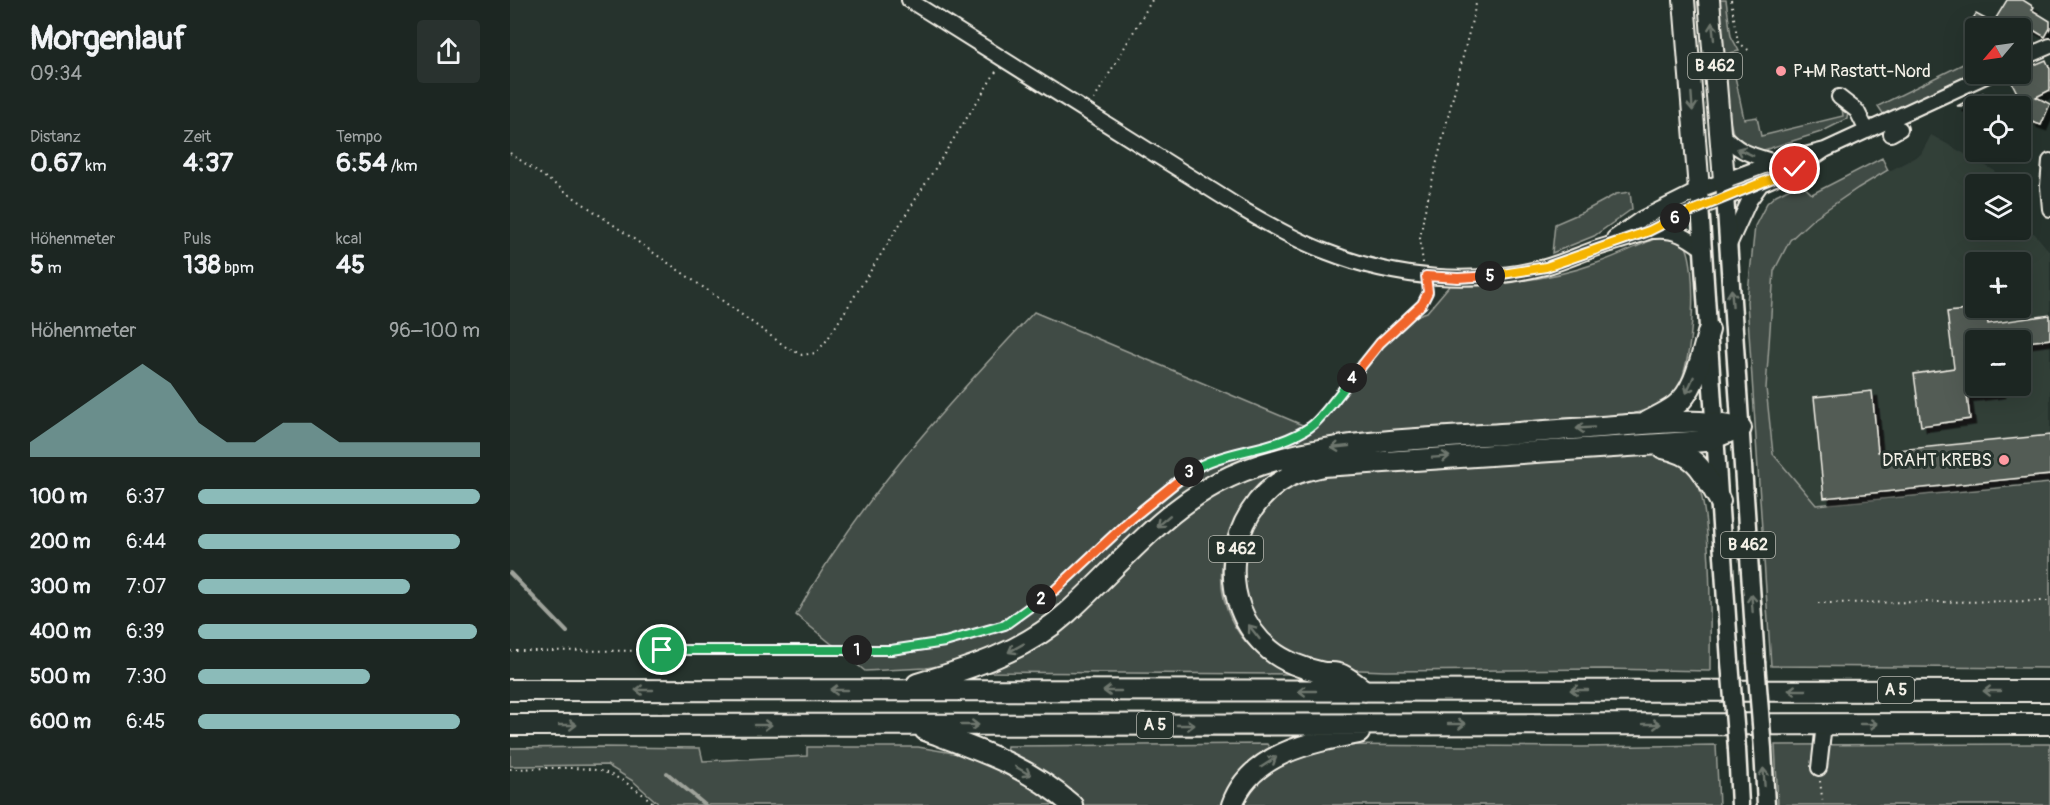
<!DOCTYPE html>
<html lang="de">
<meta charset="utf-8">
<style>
body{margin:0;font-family:Pangolin,sans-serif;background:#29322f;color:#f1f3f6;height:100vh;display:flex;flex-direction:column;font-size:22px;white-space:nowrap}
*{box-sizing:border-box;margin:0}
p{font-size:20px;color:#a0a5a5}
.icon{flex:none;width:33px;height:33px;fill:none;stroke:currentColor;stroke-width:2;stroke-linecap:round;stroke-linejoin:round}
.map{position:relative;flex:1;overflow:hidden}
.details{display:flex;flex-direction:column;background:#1c2622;width:510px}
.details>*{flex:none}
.needle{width:39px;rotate:241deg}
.controls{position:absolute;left:1455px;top:18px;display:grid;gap:12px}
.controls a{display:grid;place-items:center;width:66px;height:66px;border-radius:6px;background:#1c2622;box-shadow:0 6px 24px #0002,0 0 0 2px #3a4340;font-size:30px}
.pin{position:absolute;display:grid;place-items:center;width:51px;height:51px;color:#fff;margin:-26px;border:3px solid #fff;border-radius:50%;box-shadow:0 2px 6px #0007}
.km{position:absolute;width:30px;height:30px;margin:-15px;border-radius:50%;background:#222;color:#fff;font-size:16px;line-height:30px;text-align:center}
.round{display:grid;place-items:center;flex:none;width:63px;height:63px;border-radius:6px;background:#29322f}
.headline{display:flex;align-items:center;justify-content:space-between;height:102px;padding:0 30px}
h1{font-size:33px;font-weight:700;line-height:45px}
.stats{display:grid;grid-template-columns:repeat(3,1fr);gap:9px;height:102px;padding:6px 30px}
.stats div{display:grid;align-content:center}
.stats b{font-size:26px;font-weight:700}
.stats small{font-size:16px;font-weight:400}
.stats p{font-size:16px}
.chart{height:168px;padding:12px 30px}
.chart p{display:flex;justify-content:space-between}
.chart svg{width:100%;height:108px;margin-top:6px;fill:#8bbbb9;opacity:.7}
ul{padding:0 30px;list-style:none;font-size:20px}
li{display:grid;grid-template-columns:96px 72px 1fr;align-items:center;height:45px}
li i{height:15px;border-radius:8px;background:#8bbbb9}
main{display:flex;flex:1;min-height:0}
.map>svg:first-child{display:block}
.built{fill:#333f39;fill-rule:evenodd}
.green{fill:#414b45;stroke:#9a9e96;stroke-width:1.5}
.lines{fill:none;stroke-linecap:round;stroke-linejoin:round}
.stream{stroke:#9fa39b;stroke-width:4}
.building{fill:#525c55;stroke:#f4f1e8;stroke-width:1.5;filter:url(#shadow)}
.minor-casing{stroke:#f4f1e8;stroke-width:18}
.major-casing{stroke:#f4f1e8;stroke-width:21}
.highway-casing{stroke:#f4f1e8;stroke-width:24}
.path{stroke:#f4f1e8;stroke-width:2;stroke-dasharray:1.5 4.5;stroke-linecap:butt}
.minor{stroke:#26332d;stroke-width:14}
.major{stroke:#26332d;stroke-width:16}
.highway{stroke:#26332d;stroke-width:20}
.major-bridge-casing{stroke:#f4f1e8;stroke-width:21;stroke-linecap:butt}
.major-bridge{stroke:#26332d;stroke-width:16}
.oneway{stroke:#6e766e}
.split-1-casing{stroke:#fff;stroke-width:12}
.split-2-casing{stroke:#fff;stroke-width:12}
.split-3-casing{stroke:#fff;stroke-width:12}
.split-4-casing{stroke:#fff;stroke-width:12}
.split-5-casing{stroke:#fff;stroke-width:12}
.split-6-casing{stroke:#fff;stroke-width:12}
.split-7-casing{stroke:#fff;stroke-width:12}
.split-1{stroke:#22a559;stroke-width:8}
.split-2{stroke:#22a559;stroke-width:8}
.split-3{stroke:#f0652b;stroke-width:8}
.split-4{stroke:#22a559;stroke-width:8}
.split-5{stroke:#f0652b;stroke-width:8}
.split-6{stroke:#f5b400;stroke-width:8}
.split-7{stroke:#f5b400;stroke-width:8}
.poi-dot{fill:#ff9aa2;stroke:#26332d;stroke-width:2}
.labels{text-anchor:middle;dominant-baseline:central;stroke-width:6;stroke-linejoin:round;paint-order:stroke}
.shield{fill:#26332d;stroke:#b6b8b0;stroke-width:1.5}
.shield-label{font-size:16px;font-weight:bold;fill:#f4f1e8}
.poi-label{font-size:18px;fill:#f4f1e8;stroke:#26332d;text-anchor:start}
</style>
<main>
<section class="details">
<div class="headline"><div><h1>Morgenlauf</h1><p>09:34</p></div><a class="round"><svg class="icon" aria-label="share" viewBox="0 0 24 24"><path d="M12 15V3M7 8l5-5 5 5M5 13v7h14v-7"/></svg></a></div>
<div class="stats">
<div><p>Distanz</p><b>0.67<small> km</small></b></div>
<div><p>Zeit</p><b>4:37</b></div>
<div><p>Tempo</p><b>6:54<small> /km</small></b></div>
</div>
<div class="stats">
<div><p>Höhenmeter</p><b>5<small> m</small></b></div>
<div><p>Puls</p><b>138<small> bpm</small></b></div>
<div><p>kcal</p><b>45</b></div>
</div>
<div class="chart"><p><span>Höhenmeter</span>96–100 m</p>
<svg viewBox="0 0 160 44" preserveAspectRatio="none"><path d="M0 44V38L10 30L20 22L30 14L40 6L50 14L60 30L70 38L80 38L90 30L100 30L110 38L120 38L130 38L140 38L150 38L160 38V44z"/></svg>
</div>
<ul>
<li><b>100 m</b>6:37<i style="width:100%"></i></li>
<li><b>200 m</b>6:44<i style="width:93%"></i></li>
<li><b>300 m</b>7:07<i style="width:75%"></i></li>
<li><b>400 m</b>6:39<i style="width:99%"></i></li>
<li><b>500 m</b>7:30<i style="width:61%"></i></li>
<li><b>600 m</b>6:45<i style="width:93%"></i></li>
</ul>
</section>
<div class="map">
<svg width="1540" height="805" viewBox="0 0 1540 805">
<defs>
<filter id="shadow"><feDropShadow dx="5.5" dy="5.5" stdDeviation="0" flood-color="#0009"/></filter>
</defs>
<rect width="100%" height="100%" fill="#26332d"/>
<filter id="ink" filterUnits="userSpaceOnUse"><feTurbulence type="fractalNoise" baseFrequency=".0167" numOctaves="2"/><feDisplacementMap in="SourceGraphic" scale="12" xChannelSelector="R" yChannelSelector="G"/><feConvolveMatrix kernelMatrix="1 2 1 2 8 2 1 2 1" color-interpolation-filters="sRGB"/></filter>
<g filter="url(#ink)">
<path class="built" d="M 1421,135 L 1485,171 L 1493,181 L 1494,184 L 1466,184 L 1466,230 L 1510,230 L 1511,225 L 1525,234 L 1540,252 L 1540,483 L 1306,505 L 1263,454 L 1256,388 L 1264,271 L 1280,240 L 1304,219 L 1348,188 L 1411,154 ZM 1466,262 L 1510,262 L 1510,308 L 1466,308 ZM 1466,340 L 1510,340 L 1510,386 L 1466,386 Z"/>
<path class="green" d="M 1207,0 L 1216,0 L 1221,36 L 1229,51 L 1220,53 L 1234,119 L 1247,117 L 1251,136 L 1333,116 L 1332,108 L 1338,111 L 1337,119 L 1311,132 L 1254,150 L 1242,150 L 1231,145 L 1223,133 L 1218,114 Z
M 1465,58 L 1465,72 L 1374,115 L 1368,106 Z
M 1372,158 L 1378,170 L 1348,188 L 1304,218 L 1280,240 L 1264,271 L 1256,388 L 1263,454 L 1306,505 L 1540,483 L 1540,668 L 1261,666 L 1237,302 L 1245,226 L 1257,203 L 1266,195 L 1290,183 L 1302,194 Z
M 1120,192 L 1122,209 L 1084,236 L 1042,253 L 1045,224 L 1073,212 L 1106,194 Z
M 1152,236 L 1157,236 L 1174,243 C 1189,264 1183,364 1168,387 C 1158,403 1140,409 1122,414 L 864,432 L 803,443 L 753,456 L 504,642 L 463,660 L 416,668 L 355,671 L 286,615 C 348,501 436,406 524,312 L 802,429 L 871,345 L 902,317 L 917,312 L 940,285 C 989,285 1040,280 1087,263 C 1109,256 1130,244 1152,236 Z
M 1115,454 C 1138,454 1146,454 1168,462 C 1172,464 1178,465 1180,468 C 1204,492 1200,633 1200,671 L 1095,669 L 875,671 L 825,669 L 785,659 L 763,645 L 732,599 L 730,558 L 754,503 L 770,489 L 821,471 Z
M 768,470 C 757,478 744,487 737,498 C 707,541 700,599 735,641 C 748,655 764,665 780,674 L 470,672 L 707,492 L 735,480 Z
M 757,744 L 761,751 L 715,805 L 571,805 L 496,753 L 497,746 Z
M 1540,744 L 1540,805 L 1268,805 L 1265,745 Z
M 820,745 L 1072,747 L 1206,745 L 1209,805 L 732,805 L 735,796 L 757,770 Z
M 90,747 L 190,748 L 193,761 L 297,756 L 297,747 L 408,747 L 461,756 L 515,781 L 547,805 L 150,805 L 123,781 L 97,765 L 0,766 L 0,748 Z"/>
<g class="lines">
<path class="stream" d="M 0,573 L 57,632
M 157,773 L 195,805"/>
</g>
<path class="building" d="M 1497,0 L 1513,0 L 1524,7 L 1522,10 L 1540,21 L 1540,28 L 1535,37 L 1520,28 L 1457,28 L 1466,14 L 1483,23 Z
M 1536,60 L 1540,69 L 1540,90 L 1526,97 L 1540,104 L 1531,125 L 1522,122 L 1499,77 L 1510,74 L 1510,71 Z
M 1473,93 L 1480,106 L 1447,106 Z
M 1475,308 L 1478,324 L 1540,315 L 1540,339 L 1510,343 L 1510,340 L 1466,340 L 1466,386 L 1490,386 L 1490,392 L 1457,396 L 1460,419 L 1411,426 L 1404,374 L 1444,368 L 1437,312 Z
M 1362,391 L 1368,452 L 1540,435 L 1540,475 L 1314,498 L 1304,397 Z"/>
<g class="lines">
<defs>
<path id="minor" d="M 399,0 L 732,209 C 759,225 787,241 817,252 C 886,279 963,286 1035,267 C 1054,262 1072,253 1091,247 C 1106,242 1123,238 1138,232 C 1150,227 1160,220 1171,215 C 1220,195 1271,181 1315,150
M 1510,59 L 1540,46
M 1329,97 L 1347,111 L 1357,131
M 1210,132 C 1230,153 1238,154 1265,162
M 1381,134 L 1390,129
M 1540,161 L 1538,186 L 1540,209
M 1144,231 C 1165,229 1177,237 1193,249
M 1104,238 L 1131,219 L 1189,190 L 1265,162 L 1315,150 L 1480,74
M 1219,245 L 1239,201 L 1251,184
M 1309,768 L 1314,724"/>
<path id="major" d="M 1214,180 L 1246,662
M 1189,190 L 1220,662
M 1227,749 L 1230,805
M 1253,749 L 1256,805"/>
<path id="highway" d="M 1174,0 L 1189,190
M 1199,0 L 1214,180
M 1137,422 C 1146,417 1157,412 1165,406 C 1187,389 1191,355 1199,330
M 1153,448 C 1190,456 1192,471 1210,501
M 407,684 C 461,668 515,651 557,613 C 607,568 648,515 707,483 C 790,438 917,439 1009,433 C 1045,430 1082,428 1118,425 C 1141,424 1167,421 1190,422 C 1204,423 1217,426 1231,428
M 0,690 L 1540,691
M 855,691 C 848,686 840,679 832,675 C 826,672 817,674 810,672 C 794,669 773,661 760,650 C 704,604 715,511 778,477 C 789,471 801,469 813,466 L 1196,441 L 1229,428
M 0,725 L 1540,724
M 415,730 C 471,751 516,765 562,805
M 722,805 C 740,753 802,742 849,733"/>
</defs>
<use href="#minor" class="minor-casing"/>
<use href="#major" class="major-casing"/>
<use href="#highway" class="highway-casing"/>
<path class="path" d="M 1221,0 L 1228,42 L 1241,52
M 584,100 L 642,0
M 0,153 L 210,299 L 276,347 L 292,355 L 306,353 L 317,340 L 487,70
M 913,263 L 910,239 L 914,214 L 967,0
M 776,440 L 801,427 L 870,343 L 912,304 L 917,289
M 1308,603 L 1540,601
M 0,651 L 381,650 L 435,642 L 495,625 L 545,590 L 621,519 L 681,470 L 718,454 L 753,446
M 0,769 C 24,769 73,765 94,772 C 114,779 130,792 146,805
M 1310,781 L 1313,805"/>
<use href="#minor" class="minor"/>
<use href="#major" class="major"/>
<use href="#highway" class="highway"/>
<defs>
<path id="major-bridge" d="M 1220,662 L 1227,749
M 1246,662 L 1253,749"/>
</defs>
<use href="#major-bridge" class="major-bridge-casing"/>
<use href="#major-bridge" class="major-bridge"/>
</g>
<defs><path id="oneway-shaft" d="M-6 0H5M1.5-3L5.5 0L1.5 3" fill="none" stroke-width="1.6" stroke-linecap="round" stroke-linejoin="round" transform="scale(1.5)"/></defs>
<g class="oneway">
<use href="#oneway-shaft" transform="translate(1203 31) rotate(-96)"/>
<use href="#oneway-shaft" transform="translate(1182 102) rotate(86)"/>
<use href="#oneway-shaft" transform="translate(1235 152) rotate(-156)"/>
<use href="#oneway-shaft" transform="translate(1222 298) rotate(-94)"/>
<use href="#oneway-shaft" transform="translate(1180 385) rotate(114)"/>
<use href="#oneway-shaft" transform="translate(1075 428) rotate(176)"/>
<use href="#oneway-shaft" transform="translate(830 447) rotate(174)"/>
<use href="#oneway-shaft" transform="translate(931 457) rotate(-4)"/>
<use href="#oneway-shaft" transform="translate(653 521) rotate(140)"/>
<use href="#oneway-shaft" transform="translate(1242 603) rotate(-94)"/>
<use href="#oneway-shaft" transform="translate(744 632) rotate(-128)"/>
<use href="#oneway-shaft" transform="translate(506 648) rotate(151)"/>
<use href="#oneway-shaft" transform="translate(134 690) rotate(-180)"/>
<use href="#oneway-shaft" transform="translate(329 690) rotate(-180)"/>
<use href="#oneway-shaft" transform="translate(1069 690) rotate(180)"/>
<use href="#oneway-shaft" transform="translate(1287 690) rotate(-180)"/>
<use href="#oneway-shaft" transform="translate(602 691) rotate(180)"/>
<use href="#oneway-shaft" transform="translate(797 691) rotate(180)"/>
<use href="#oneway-shaft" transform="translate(1482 691) rotate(-180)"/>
<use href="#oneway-shaft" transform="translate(947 724)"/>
<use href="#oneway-shaft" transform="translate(1142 724)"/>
<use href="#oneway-shaft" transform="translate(1359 724)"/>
<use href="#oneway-shaft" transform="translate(58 725)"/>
<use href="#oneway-shaft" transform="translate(253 725)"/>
<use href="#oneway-shaft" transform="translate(460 725)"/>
<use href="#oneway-shaft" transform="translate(676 725)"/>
<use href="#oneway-shaft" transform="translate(759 762) rotate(-33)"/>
<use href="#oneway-shaft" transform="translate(513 771) rotate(30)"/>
<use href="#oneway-shaft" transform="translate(1254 777) rotate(-94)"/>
</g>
</g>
<g class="lines" filter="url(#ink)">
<defs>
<path id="split-1" d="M 152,650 L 347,650"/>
<path id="split-2" d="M 347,650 L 381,650 L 435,642 L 495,625 L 531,599"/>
<path id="split-3" d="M 531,599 L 545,590 L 621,519 L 679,472"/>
<path id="split-4" d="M 679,472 C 716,448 764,452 800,427 C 811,420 832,390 842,378"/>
<path id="split-5" d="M 842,378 L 870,343 L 912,304 L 918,292 L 916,276 L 948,278 L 980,276"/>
<path id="split-6" d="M 980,276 L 1036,267 L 1139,231 L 1165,218"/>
<path id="split-7" d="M 1165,218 L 1285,169"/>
</defs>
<use href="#split-1" class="split-1-casing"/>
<use href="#split-2" class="split-2-casing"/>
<use href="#split-3" class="split-3-casing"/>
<use href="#split-4" class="split-4-casing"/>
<use href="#split-5" class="split-5-casing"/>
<use href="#split-6" class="split-6-casing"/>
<use href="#split-7" class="split-7-casing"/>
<use href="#split-1" class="split-1"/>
<use href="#split-2" class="split-2"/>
<use href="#split-3" class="split-3"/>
<use href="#split-4" class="split-4"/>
<use href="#split-5" class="split-5"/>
<use href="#split-6" class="split-6"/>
<use href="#split-7" class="split-7"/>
</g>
<g class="poi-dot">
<circle cx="1271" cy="71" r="6"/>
<circle cx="1494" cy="460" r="6"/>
</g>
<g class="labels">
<g class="shield">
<rect x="1178" y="53" width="54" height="26" rx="4.5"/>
<rect x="1211" y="532" width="54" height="26" rx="4.5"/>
<rect x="699" y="536" width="54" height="26" rx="4.5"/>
<rect x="1368" y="677" width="36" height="26" rx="4.5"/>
<rect x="627" y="712" width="36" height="26" rx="4.5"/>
</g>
<g class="shield-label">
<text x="1205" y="66">B 462</text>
<text x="1238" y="545">B 462</text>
<text x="726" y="549">B 462</text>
<text x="1386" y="690">A 5</text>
<text x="645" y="725">A 5</text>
</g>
<g class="poi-label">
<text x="1283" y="71">P+M Rastatt-Nord</text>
<text x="1482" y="460" text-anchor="end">DRAHT KREBS</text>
</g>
</g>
</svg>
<div class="controls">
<a><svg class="needle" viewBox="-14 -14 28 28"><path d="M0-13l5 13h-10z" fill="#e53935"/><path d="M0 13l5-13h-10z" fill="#a0a5a5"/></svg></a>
<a><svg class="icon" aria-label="locate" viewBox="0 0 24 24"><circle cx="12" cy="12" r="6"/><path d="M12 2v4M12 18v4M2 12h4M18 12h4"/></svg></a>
<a><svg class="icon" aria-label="layers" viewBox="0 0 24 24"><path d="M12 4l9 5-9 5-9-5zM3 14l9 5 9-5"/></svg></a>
<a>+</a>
<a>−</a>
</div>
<div class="pin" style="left:152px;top:650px;background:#1e9e55"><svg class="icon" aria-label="arrive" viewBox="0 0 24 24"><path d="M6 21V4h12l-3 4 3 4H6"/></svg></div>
<div class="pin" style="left:1285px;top:169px;background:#d93025"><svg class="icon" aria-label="check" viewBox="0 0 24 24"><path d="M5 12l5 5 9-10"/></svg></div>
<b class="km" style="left:347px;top:650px">1</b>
<b class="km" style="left:531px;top:599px">2</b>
<b class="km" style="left:679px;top:472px">3</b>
<b class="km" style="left:842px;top:378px">4</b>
<b class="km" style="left:980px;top:276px">5</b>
<b class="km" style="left:1165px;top:218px">6</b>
</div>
</main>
